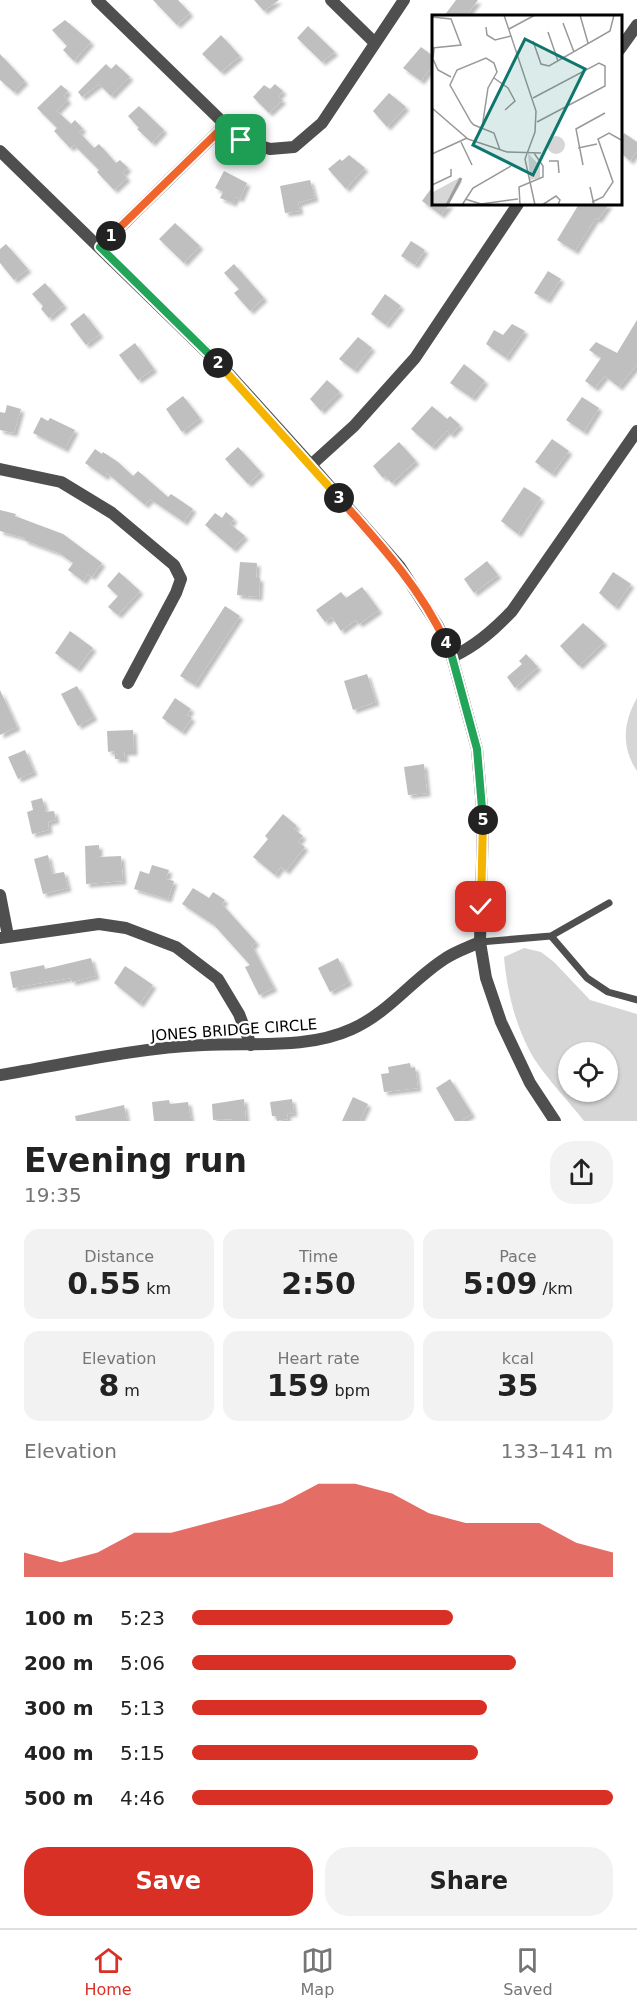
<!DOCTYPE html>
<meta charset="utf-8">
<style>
body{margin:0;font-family:"DejaVu Sans",sans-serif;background:#f2f2f2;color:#222;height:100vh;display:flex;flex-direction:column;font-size:22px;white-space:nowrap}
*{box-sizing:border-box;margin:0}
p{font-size:20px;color:#767676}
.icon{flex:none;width:33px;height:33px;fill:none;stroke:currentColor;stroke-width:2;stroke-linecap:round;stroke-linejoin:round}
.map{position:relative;height:1121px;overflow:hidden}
.panel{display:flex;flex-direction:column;background:#fff;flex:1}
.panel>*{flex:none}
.fabs{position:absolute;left:558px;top:1042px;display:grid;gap:12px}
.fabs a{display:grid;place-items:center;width:60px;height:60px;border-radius:50%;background:#fff;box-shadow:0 2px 4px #0004;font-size:30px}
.pin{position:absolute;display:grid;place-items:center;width:51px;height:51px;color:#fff;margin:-26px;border-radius:12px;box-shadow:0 3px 9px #0006}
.km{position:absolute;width:30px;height:30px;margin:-15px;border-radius:50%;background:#222;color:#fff;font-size:16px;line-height:30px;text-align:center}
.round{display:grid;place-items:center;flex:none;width:63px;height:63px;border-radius:24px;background:#f2f2f2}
.summary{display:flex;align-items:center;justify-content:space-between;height:102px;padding:0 24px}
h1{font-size:33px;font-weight:700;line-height:45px}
.figures{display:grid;grid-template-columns:repeat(3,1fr);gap:9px;height:102px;padding:6px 24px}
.figures div{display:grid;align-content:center;border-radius:15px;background:#f2f2f2;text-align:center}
.figures b{font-size:30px;font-weight:700}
.figures small{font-size:16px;font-weight:400}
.figures p{font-size:16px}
.chart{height:168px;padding:12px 24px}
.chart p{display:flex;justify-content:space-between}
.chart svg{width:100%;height:108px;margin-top:6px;fill:#d93025;opacity:.7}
.action{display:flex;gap:12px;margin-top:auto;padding:12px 24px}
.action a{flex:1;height:69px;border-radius:24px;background:#d93025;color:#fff;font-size:24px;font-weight:700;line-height:69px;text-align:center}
.action a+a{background:#f2f2f2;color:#222}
ul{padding:0 24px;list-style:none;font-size:20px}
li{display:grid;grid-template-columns:96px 72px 1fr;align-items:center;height:45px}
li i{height:15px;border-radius:8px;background:#d93025}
.tab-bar{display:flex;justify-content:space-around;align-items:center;height:84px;border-top:2px solid #e0e0e0;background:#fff;font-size:16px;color:#767676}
.tab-bar a{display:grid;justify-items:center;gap:3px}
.tab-bar .selected{color:#d93025}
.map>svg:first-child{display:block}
.green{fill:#d6d6d6;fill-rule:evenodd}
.building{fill:#bfbfbf;filter:url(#shadow)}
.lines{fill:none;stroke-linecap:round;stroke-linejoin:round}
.service{stroke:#4f4f4f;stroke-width:7}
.minor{stroke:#4f4f4f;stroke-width:12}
.tertiary{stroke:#4f4f4f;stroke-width:12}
.split-1-casing{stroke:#fff;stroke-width:12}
.split-2-casing{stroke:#fff;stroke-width:12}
.split-3-casing{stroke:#fff;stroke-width:12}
.split-4-casing{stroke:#fff;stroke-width:12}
.split-5-casing{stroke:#fff;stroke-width:12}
.split-6-casing{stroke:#fff;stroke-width:12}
.split-1{stroke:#f0652b;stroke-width:8}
.split-2{stroke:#22a559;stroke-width:8}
.split-3{stroke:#f5b400;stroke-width:8}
.split-4{stroke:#f0652b;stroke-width:8}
.split-5{stroke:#22a559;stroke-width:8}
.split-6{stroke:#f5b400;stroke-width:8}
.labels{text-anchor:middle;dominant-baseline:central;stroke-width:4.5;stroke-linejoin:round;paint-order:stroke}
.street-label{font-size:15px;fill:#000;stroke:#fff}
.inset-river{fill:none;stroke:#9d9d9d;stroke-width:3}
.inset-road{fill:none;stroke:#999;stroke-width:1.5}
.view{fill:#0f766e;fill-opacity:0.15;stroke:#0f766e;stroke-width:3}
.inset-edge{fill:none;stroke:#000;stroke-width:3}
</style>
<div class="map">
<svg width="637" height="1121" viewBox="0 0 637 1121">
<defs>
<filter id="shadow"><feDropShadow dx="3.5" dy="3.5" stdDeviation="1.5" flood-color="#0004"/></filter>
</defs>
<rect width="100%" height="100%" fill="#fff"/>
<path class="green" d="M 637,698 L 637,771 C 621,748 623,722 637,698 Z
M 524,948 L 541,952 L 554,962 L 590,1000 L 637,1014 L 637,1121 L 584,1121 C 569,1102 551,1083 537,1063 C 517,1033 507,993 504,957 ZM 568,1053 L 608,1053 L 608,1092 L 568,1092 Z"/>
<path class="building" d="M 153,0 L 178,0 L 190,13 L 177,25 Z
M 254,0 L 279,0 L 264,11 Z
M 456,0 L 478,0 L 466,16 L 444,16 Z
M 65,20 L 91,42 L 74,61 L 63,50 L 67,46 L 52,30 Z
M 308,26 L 335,52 L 322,62 L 297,38 Z
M 221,35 L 240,56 L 221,72 L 202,54 Z
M 421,47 L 433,56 L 433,65 L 421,81 L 403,68 Z
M 0,54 L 25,81 L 14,92 L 0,80 Z
M 106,64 L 111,69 L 116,64 L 130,77 L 111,96 L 99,84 L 82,97 L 78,92 Z
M 275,84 L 283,91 L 278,97 L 283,100 L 269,113 L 253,97 L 264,85 L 270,89 Z
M 61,85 L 68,91 L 64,96 L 68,100 L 57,111 L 71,124 L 75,120 L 83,129 L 79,132 L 94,148 L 99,144 L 116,163 L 120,160 L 128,168 L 123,173 L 127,178 L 114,190 L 97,172 L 99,170 L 74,145 L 70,148 L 54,131 L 57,128 L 37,108 Z
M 389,93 L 406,107 L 387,127 L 373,111 Z
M 139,106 L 164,130 L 152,143 L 137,129 L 139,128 L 128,116 Z
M 624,133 L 637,142 L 637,151 L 630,161 L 621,153 L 621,139 Z
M 349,155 L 365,168 L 346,189 L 328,169 L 340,159 L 342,161 Z
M 224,171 L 247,183 L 240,199 L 236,197 L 233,203 L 220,198 L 223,192 L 215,188 Z
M 310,180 L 315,198 L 298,203 L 300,211 L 285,213 L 280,186 Z
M 433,186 L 433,204 L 450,204 L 441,215 L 422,201 Z
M 579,204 L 609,204 L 598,220 L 596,218 L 575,251 L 557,240 Z
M 175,223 L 200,246 L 184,263 L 159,239 Z
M 411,241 L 425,250 L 415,265 L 401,256 Z
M 6,244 L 28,269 L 14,280 L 0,263 L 0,249 Z
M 234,264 L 264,298 L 250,311 L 234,293 L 239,289 L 224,273 Z
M 548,271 L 561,279 L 547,300 L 534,293 Z
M 45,283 L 64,305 L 49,318 L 41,309 L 43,306 L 32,294 Z
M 385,294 L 401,306 L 386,325 L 371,314 Z
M 84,313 L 100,334 L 86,345 L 70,324 Z
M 637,320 L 637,365 L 619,387 L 605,376 L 595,388 L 585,381 L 601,358 L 589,350 L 596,342 L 617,353 Z
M 512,324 L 525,331 L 506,358 L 486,344 L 494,330 L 503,335 Z
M 358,337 L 372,348 L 354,370 L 339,359 Z
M 135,343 L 154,369 L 138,380 L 119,355 Z
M 464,364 L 485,381 L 472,398 L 450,383 Z
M 327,380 L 340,392 L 321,411 L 310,399 Z
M 183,396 L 200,418 L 182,432 L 166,409 Z
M 582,397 L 599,408 L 584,432 L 566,420 Z
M 7,405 L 21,409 L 14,433 L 0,430 L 0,412 L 5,413 Z
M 432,406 L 447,419 L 450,416 L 460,425 L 451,435 L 447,431 L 432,447 L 411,429 Z
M 41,417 L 48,421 L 50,418 L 75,430 L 65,449 L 33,433 Z
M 552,439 L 569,451 L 552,474 L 535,462 Z
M 399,442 L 416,461 L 392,483 L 385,476 L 383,478 L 373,466 Z
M 238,447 L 261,472 L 248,484 L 225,459 Z
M 95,449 L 102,454 L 103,452 L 118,462 L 133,476 L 138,471 L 168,497 L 171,494 L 193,509 L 184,522 L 150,499 L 145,505 L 107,473 L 105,477 L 85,463 Z
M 524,487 L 541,498 L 518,534 L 501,521 Z
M 0,510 L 16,514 L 15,516 L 63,534 L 102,563 L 92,577 L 88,574 L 83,581 L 68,570 L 73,563 L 59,553 L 24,540 L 25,538 L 0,531 Z
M 226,512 L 234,519 L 230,524 L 245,536 L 233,549 L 205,525 L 215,513 L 222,518 Z
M 487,561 L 498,575 L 474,593 L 464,579 Z
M 240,562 L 257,563 L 256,578 L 260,578 L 259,597 L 237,595 Z
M 119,572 L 140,591 L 118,615 L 108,607 L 118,596 L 107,586 Z
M 613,572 L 631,584 L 615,607 L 599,593 Z
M 362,587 L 379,610 L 359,624 L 356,620 L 341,631 L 332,617 L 325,622 L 316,610 L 341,592 L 346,598 Z
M 225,606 L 240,616 L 195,685 L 180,676 Z
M 583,623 L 604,642 L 579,666 L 560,646 Z
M 70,631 L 93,648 L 77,669 L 55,653 Z
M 526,654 L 538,667 L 515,688 L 507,677 L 522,664 L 519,661 Z
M 367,674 L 376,702 L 353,710 L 344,681 Z
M 77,686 L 94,717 L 78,726 L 61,694 Z
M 0,690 L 17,727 L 0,735 Z
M 175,698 L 191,709 L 187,715 L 192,718 L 182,732 L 162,718 Z
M 133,730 L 134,752 L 124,752 L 125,759 L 115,759 L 114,751 L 108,752 L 107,731 Z
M 25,750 L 34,772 L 18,779 L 8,757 Z
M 424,764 L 427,793 L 408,795 L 404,767 Z
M 42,798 L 46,812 L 54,811 L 56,820 L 48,822 L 49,830 L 32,834 L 27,812 L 33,810 L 31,801 Z
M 283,814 L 297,826 L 294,829 L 303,836 L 298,842 L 305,847 L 286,871 L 281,867 L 275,875 L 253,857 L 268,839 L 265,836 Z
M 99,845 L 99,857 L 121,856 L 123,881 L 86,884 L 85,846 Z
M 48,855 L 52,874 L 64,872 L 68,888 L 43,894 L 34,859 Z
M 152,865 L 169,870 L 166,879 L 174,881 L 168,899 L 134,889 L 140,871 L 149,874 Z
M 193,888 L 209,898 L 213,892 L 225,900 L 222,904 L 256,942 L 252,946 L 274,988 L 259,995 L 245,967 L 250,965 L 214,925 L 182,904 Z
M 91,958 L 96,976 L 72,982 L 71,978 L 13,988 L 10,972 L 44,965 L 45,969 Z
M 338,958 L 349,982 L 330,992 L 318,968 Z
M 125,966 L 153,985 L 140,1004 L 114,983 Z
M 410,1063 L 411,1068 L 415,1067 L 418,1088 L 384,1092 L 381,1074 L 389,1073 L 388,1067 Z
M 450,1079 L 472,1114 L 461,1121 L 455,1121 L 436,1088 Z
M 353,1097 L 368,1104 L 360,1121 L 342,1121 Z
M 244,1099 L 246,1121 L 233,1121 L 233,1119 L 213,1120 L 212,1104 Z
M 292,1099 L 294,1113 L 287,1114 L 288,1119 L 277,1121 L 276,1116 L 272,1116 L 270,1102 Z
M 169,1100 L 170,1104 L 188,1102 L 191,1121 L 154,1121 L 152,1102 Z
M 124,1105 L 127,1121 L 76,1121 L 75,1116 Z"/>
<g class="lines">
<path class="service" d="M 551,936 L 587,978 L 608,992 L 637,1000
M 480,942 L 551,936 L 609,903"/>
<path class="minor" d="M 97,0 L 241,140 L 270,149 L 294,147 L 322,123 L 404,0
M 331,0 L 375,43
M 620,49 L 637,25
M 100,247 L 225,125
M 311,465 L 354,426 L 415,358 L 518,204
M 0,469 L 61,482 L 112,513 L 174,565 L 181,579 L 176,593 L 128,683
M 452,657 C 476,646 494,630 512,611 L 637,431
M 0,895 L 8,936
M 0,938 L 99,924 L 126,928 L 176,947 L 218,979 L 239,1014 L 251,1045"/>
<path class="tertiary" d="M 0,151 L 228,373 L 311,465 L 400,567 L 438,626 L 452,657 L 477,749 L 483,820 L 480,942 L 486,978 L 501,1022 L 530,1083 L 555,1121
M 0,1075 C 67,1064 135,1048 203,1045 C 253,1042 306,1050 352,1029 C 388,1013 411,981 443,960 C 454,952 467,948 480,942"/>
</g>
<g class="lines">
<defs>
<path id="split-1" d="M 111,236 L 225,125 L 241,140"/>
<path id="split-2" d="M 111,236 L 100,247 L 218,363"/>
<path id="split-3" d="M 218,363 L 339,498"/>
<path id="split-4" d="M 339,498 C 379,543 420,587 446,643"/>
<path id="split-5" d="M 446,643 L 452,657 L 477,749 L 483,820"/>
<path id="split-6" d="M 481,907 L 483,820"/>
</defs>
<use href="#split-1" class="split-1-casing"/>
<use href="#split-2" class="split-2-casing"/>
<use href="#split-3" class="split-3-casing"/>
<use href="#split-4" class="split-4-casing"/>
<use href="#split-5" class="split-5-casing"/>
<use href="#split-6" class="split-6-casing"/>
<use href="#split-1" class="split-1"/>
<use href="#split-2" class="split-2"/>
<use href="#split-3" class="split-3"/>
<use href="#split-4" class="split-4"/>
<use href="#split-5" class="split-5"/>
<use href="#split-6" class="split-6"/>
</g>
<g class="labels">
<g class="street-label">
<text transform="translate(234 1030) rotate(-4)">JONES BRIDGE CIRCLE</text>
</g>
</g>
<g transform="translate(432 15)">
<rect width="190" height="190" fill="#fff"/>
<path d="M115 130a9 9 0 1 1 18 0a9 9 0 1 1-18 0ZM 96,138 L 108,151 L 108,163 L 98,165 ZM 27,163 L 30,167 L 16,190 L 0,190 L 1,177 Z" fill="#d6d6d6"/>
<path class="inset-river" d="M 15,190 L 29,163"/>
<path class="inset-road" d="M 72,0 L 104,96 L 103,117 L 93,144 L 103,190M 148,0 L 156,28M 0,2 L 19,4 L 29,30 L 0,33M 131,8 L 142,37M 54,12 L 55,20 L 63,25 L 79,21M 77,14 L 103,0M 116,17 L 126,46M 101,26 L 109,49 L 117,51 L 178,16 L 182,0M 2,33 L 1,44 L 6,55 L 19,62M 62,63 L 76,73 L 83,86 L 73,95M 101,83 L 167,48 L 173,51 L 173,71 L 105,107M 0,93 L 36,124 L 75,137 L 109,138M 50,113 L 56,73 L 65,57 L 62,48 L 54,43 L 25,55 L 18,70 L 39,107 L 42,110 L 62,118 L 68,135M 29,127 L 40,150M 146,133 L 165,129M 0,139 L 35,123M 117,146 L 126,146 L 127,158M 151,150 L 144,114 L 173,98M 0,170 L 19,161 L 19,154M 158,172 L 162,190M 33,184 L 49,189 L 86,184M 160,187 L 171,182 L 181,167 L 166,124 L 177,118 L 191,126M 30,190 L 41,173 L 79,151M 88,190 L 87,172 L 111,162 L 111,151 L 102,138M 110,190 L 124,181 L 128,185 L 126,190"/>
<path class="view" d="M 93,24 L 153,54 L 101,160 L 41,130 Z"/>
<rect width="190" height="190" class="inset-edge"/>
</g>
</svg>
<div class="fabs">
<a><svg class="icon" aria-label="locate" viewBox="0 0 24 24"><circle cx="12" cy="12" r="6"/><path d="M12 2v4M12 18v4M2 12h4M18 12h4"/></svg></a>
</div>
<div class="pin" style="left:241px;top:140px;background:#1e9e55"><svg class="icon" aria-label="arrive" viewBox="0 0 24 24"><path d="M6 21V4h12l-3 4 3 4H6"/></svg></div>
<div class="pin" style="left:481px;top:907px;background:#d93025"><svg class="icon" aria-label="check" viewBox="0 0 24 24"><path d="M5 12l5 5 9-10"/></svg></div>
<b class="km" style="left:111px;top:236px">1</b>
<b class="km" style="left:218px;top:363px">2</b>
<b class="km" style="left:339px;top:498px">3</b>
<b class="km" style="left:446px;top:643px">4</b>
<b class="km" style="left:483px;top:820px">5</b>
</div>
<section class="panel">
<div class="summary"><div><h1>Evening run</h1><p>19:35</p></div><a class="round"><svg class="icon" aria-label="share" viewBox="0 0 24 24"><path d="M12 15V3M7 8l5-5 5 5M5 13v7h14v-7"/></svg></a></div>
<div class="figures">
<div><p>Distance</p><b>0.55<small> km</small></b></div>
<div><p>Time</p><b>2:50</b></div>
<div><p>Pace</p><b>5:09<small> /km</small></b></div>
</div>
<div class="figures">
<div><p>Elevation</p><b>8<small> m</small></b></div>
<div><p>Heart rate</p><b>159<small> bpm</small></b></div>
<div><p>kcal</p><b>35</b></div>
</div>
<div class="chart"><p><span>Elevation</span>133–141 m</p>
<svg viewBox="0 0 160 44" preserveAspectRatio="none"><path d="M0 44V34L10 38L20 34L30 26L40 26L50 22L60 18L70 14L80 6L90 6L100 10L110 18L120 22L130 22L140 22L150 30L160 34V44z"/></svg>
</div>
<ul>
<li><b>100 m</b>5:23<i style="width:62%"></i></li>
<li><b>200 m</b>5:06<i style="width:77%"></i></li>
<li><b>300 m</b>5:13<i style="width:70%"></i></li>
<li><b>400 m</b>5:15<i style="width:68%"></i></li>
<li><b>500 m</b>4:46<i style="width:100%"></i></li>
</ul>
<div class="action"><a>Save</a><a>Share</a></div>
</section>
<nav class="tab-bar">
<a class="selected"><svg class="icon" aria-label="home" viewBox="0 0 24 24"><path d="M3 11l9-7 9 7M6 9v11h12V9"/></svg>Home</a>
<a><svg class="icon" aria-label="map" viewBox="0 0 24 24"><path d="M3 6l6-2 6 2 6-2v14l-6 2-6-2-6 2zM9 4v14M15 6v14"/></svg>Map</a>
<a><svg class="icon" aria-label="saved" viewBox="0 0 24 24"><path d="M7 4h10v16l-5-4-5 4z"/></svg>Saved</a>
</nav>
